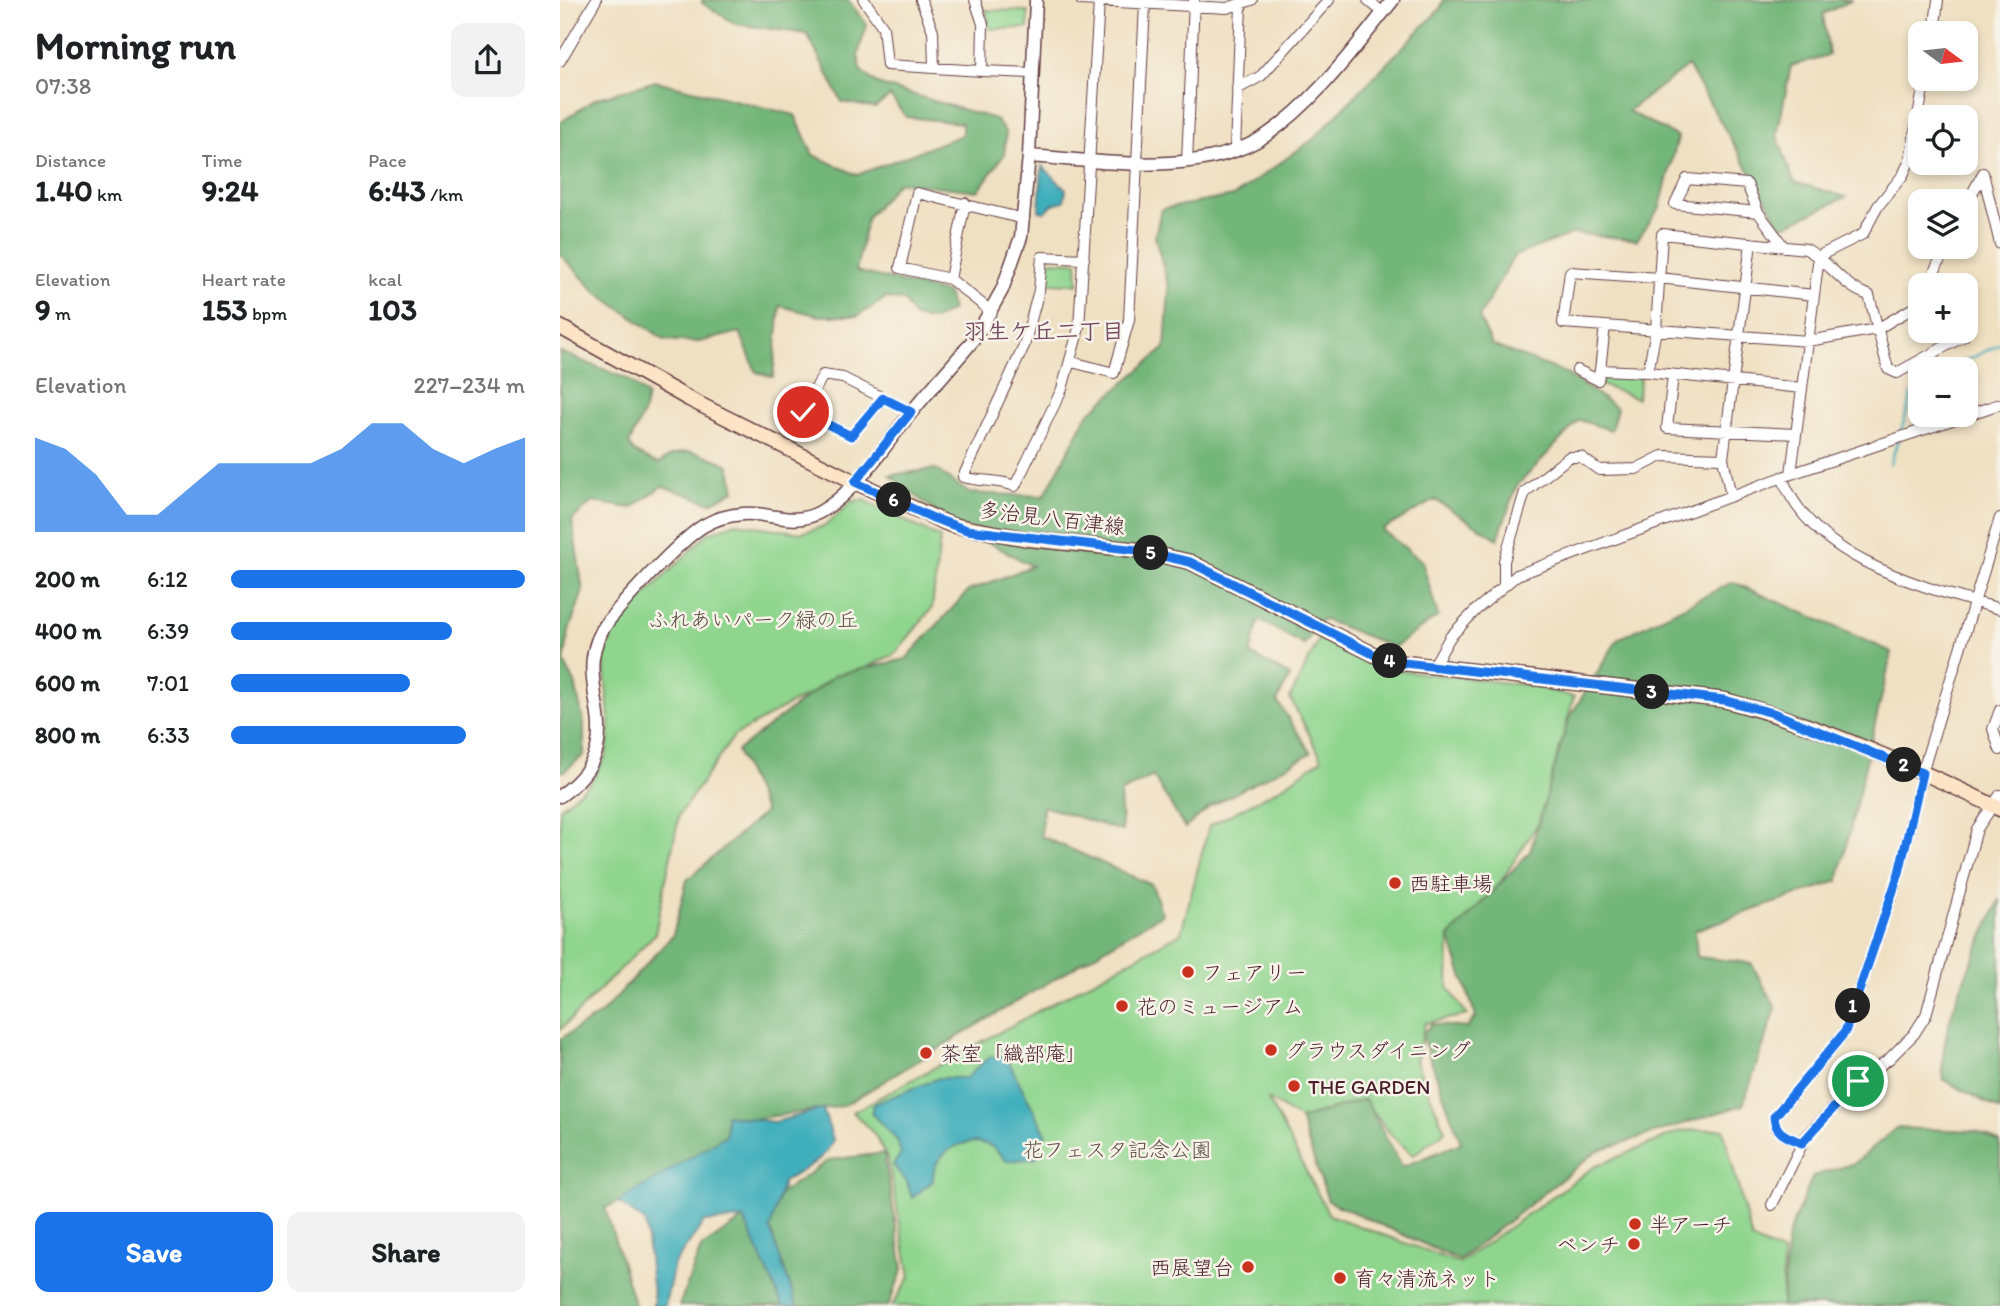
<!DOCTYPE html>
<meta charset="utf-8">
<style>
body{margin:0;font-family:Itim,"Klee One",sans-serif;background:#f2f2f2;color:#202124;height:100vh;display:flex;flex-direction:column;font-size:26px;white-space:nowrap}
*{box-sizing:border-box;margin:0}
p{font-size:23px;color:#757577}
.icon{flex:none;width:38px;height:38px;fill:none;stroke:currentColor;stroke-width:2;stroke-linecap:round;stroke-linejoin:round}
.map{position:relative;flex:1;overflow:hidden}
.drawer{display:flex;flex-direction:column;background:#fff;width:560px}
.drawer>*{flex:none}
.needle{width:46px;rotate:105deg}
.tools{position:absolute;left:1348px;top:21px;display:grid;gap:14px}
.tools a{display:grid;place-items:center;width:70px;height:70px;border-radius:14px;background:#fff;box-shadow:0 4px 10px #0003;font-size:35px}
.pin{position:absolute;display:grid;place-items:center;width:60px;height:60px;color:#fff;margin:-30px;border:4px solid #fff;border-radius:50%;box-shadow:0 2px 7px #0007}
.km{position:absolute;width:35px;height:35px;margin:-18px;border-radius:50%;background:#222;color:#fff;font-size:19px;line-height:35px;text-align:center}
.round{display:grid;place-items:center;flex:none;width:74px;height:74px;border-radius:14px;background:#f2f2f2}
.headline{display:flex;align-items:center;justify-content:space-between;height:119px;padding:0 35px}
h1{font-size:38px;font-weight:800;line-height:52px}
.metrics{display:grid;grid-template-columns:repeat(3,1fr);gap:10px;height:119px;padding:7px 35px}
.metrics div{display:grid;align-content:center}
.metrics b{font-size:30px;font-weight:800}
.metrics small{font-size:19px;font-weight:400}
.metrics p{font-size:19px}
.chart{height:196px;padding:14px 35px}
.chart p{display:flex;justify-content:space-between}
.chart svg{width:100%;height:126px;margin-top:7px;fill:#1a73e8;opacity:.7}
.primary-button{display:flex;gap:14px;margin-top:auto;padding:14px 35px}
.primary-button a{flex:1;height:80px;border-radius:14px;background:#1a73e8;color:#fff;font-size:28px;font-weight:800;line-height:80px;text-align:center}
.primary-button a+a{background:#f2f2f2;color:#202124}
ul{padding:0 35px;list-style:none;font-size:23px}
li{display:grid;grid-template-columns:112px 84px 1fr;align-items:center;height:52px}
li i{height:18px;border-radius:9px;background:#1a73e8}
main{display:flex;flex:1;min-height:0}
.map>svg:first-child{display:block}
.green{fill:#8fd58e;stroke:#6c7a5c;stroke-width:2}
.forest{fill:#73b679;stroke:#5e6a52;stroke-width:2}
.water{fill:#40afbc;stroke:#456774;stroke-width:2}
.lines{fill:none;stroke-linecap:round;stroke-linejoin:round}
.stream{stroke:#40afbc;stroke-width:2.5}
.minor-casing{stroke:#633c42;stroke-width:12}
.tertiary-casing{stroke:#633c42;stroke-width:15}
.secondary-casing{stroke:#633c42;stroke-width:17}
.minor{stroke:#fff;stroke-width:10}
.tertiary{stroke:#fff;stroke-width:12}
.secondary{stroke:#fee4c6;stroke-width:14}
.route-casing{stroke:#fff;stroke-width:14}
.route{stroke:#1a73e8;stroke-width:9}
.poi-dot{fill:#c8321e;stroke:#f7f3e8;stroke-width:2.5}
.labels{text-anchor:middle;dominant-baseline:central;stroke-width:5;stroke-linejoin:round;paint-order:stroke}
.street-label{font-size:21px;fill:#4a1f2b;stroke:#f7f3e8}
.park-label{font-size:21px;fill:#5b4c44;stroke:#f7f3e8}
.poi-label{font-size:21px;fill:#4a1f2b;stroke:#f7f3e8;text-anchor:start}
.neighbourhood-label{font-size:23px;font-weight:bold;fill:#774c64;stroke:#f7f3e8}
</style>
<main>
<section class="drawer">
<div class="headline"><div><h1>Morning run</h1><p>07:38</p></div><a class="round"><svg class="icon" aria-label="share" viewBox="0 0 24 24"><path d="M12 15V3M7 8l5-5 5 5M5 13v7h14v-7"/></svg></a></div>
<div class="metrics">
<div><p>Distance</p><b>1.40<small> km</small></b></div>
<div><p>Time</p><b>9:24</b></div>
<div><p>Pace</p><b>6:43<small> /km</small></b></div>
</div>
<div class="metrics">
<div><p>Elevation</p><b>9<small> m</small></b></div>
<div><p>Heart rate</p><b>153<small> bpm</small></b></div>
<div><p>kcal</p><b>103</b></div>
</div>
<div class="chart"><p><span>Elevation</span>227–234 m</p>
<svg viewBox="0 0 160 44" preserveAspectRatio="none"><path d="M0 44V11L10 15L20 24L30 38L40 38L50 29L60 20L70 20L80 20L90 20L100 15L110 6L120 6L130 15L140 20L150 15L160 11V44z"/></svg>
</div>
<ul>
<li><b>200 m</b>6:12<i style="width:100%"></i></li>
<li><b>400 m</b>6:39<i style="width:75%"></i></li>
<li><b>600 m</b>7:01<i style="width:61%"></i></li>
<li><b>800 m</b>6:33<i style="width:80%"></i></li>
</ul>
<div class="primary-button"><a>Save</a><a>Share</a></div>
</section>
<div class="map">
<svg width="1440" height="1306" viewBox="0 0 1440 1306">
<rect width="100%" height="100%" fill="#f7f3e8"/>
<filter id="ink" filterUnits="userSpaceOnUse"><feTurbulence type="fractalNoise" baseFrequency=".0143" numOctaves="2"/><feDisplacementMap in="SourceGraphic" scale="14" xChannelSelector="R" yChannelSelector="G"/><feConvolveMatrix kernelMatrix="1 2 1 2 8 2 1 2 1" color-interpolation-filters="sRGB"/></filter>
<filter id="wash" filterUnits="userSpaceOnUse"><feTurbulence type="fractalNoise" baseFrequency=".00686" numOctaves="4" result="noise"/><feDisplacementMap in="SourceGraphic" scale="28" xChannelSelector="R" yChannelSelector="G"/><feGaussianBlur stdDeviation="1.57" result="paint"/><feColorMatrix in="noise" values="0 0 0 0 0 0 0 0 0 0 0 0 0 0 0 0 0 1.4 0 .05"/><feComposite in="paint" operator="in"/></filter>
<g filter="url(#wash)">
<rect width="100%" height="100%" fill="#f0e0c2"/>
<path class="green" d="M 426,10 L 468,11 L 468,28 L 429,29 Z
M 491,261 L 517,262 L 518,284 L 484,283 L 486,265 Z
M 1042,375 L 1081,377 L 1077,398 L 1041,385 Z
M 304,500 L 380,538 L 372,608 L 335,654 L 232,703 L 174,736 L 119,815 L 95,934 L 0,1030 L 0,808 L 31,782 L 46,756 L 50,729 L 44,662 L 51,636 L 65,615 L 148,533 L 176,523 L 241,533 L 265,526 L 292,501 Z
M 759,639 L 838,670 L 974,686 L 1014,697 L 979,822 L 940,883 L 889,937 L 888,987 L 907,1015 L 865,1023 L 856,1062 L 885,1131 L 853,1155 L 834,1138 L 808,1106 L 781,1107 L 740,1119 L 708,1099 L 769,1215 L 899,1263 L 1034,1167 L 1121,1131 L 1163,1129 L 1192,1240 L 1223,1253 L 1222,1306 L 332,1306 L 350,1277 L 328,1160 L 315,1135 L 293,1112 L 621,933 L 649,826 L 719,789 L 762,759 L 730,698 Z"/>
<path class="forest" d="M 142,0 L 288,0 L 307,25 L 298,54 L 300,70 L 317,84 L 435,119 L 446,133 L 444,155 L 418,191 L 338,182 L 307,218 L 296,271 L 387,293 L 392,310 L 374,320 L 354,317 L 344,301 L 326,298 L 298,316 L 260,316 L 220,306 L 213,377 L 196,372 L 180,332 L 139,342 L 105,340 L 35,291 L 0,254 L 0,123 L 35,99 L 96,81 L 235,115 L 253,155 L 297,175 L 402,135 L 402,123 L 346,117 L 330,96 L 315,108 L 282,102 L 247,34 L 176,24 L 142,3 Z
M 883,0 L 1292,0 L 1263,14 L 1269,55 L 1231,66 L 1217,135 L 1234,182 L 1286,197 L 1222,227 L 1128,66 L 1068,111 L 1118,137 L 1100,207 L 1077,240 L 1014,233 L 954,256 L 919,317 L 932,345 L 1005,373 L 1057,408 L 1051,430 L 1019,420 L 956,487 L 938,539 L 875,500 L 822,530 L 862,561 L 878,616 L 834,647 L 762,619 L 744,645 L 699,620 L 690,654 L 730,676 L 717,701 L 751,753 L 651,806 L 625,828 L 593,776 L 560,793 L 562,831 L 483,806 L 481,836 L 592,885 L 602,914 L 283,1106 L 186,1120 L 104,1181 L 45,1208 L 75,1306 L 0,1306 L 0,1039 L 42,1013 L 113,935 L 127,880 L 205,812 L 177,751 L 275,675 L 346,659 L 408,591 L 472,566 L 382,517 L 330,475 L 375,469 L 409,493 L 484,496 L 528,414 L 605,348 L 609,288 L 595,237 L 601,209 L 674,196 L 752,140 L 880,9 Z
M 0,352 L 68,379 L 87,396 L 83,414 L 69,444 L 74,452 L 98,464 C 125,443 140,453 169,465 L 175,490 L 151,503 L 102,486 L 72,508 L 32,502 L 12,520 L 23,591 L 9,631 L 4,662 L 15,683 L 24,724 L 24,755 L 3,772 L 0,770 Z
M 1173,582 L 1332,652 L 1278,881 L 1135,930 L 1137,957 L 1191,963 L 1216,1008 L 1183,1105 L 1037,1151 L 899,1260 L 768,1201 L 740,1119 L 805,1099 L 842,1167 L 901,1143 L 862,1036 L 871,1024 L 907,1028 L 916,1017 L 889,937 L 970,852 L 1009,718 L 1058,639 Z
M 1440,899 L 1440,1110 L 1384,1080 C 1375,1027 1419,948 1440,899 Z
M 1336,1128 L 1416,1131 L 1440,1142 L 1440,1306 L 1222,1306 L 1228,1235 L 1253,1176 L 1295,1163 Z
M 324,1153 L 343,1269 L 328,1306 L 119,1306 L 141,1248 L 269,1160 Z"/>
<path class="water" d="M 482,166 L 506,189 L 504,201 L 493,204 L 485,212 L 479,211 Z
M 445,1055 L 486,1134 L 480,1143 L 482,1149 L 476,1158 L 446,1161 C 441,1156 436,1148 430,1146 C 405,1134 371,1153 373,1181 L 352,1198 L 347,1182 L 333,1165 L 341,1154 L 337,1140 L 311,1113 L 314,1104 L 379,1078 L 406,1078 L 429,1057 Z
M 263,1109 L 273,1140 C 266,1160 240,1171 223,1182 L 210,1229 L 237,1306 L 223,1306 L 184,1219 L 144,1222 L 114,1264 L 105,1306 L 92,1306 L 94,1303 L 85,1222 L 58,1202 L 166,1135 L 166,1115 L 214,1122 Z"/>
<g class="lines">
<path class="stream" d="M 1389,369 L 1440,344
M 1340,434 L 1352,395 L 1360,386
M 1330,464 L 1338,440"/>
</g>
</g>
<g filter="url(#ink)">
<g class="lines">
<defs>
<path id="minor" d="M 304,0 L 323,27 L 327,65 L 422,71 L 423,24 L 415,0
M 361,0 L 373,31 L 374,68
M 521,0 L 667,8 L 692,0
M 808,0 L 823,13
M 1374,33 L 1378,0
M 0,61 L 36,0
M 422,71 L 472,73
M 677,89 L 701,76 L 769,0
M 675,149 L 681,6
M 627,162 L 634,0
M 1423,173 L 1440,244
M 1405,207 L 1423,173
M 1198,212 L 1115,204 L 1127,179 L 1187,184 L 1198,212 L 1224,247
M 1259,256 L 1303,234 L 1318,206 L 1343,175 L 1350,160 L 1365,79
M 524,259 L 482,257 L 479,290 L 464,346 L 403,477 C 421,482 437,479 455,486 L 502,389 L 519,328 L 539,2
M 390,279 L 405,203
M 1368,285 L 1386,247
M 432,312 L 390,279 L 340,268 L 357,193 L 464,219
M 1045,326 L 1248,341 L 1317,329 L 1360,304
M 512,362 L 554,373 L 569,320 L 585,5
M 1017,370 L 1038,380 L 1040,370
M 1088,372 L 1096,330 L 1102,234 L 1246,249 C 1269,261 1285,289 1309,295 L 1328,369 L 1337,373 L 1404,336 L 1403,331
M 1113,375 L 1107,428 L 1236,434
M 1242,388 L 1088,372 L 1040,370 L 1045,326 L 1003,323 L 1010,272 L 1099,278 L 1254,295
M 323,398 L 291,436 L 243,412 L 263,375 L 283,378 L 351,412
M 1231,474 L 1259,256
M 1222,477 C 1252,561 1364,587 1440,609
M 1171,496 L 1163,458 L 1191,243
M 944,585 L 944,561 L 965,492 L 1009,457 L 1021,457 L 1039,470 L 1076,469 L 1102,456 L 1163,458
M 873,667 L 890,637 L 917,609 L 957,575 L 1231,474 L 1440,404
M 1440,710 L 1433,729 L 1440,750
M 1242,1143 C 1228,1137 1215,1134 1214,1117 L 1285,1032 L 1339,873 L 1362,773 L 1440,518
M 1212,1205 L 1245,1138 L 1298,1081 L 1329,1059 L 1354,1034 L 1366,1015 L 1417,829 L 1440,795"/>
<path id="tertiary" d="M 469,156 C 541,161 641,178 705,136 C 756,102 795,47 833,0
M 0,796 C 83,737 0,683 49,620 C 69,596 117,543 143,526 C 155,519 169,515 183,514 C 211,512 233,527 260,512 C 298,490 323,447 350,414 C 371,388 394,364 415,338 L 442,290 L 461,237 L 469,156 L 476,0"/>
<path id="secondary" d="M 0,327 L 129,399 L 295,482 L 391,525 L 468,539 L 577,550 L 630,562 L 827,661 L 1164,700 C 1259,725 1352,766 1440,809"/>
</defs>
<use href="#minor" class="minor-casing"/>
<use href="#tertiary" class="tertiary-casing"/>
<use href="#secondary" class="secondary-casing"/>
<use href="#minor" class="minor"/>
<use href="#tertiary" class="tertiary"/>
<use href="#secondary" class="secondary"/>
</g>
</g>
<g class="lines" filter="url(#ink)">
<defs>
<path id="route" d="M 243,412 L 291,436 L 323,398 L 351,412 L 295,482 L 373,518 L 407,530 L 577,550 L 630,562 L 827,661 L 1164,700 L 1213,713 L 1362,773 L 1339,873 L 1285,1032 L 1214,1117 C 1215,1134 1228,1137 1242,1143 L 1298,1081"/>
</defs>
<use href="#route" class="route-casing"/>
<use href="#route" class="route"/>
</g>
<g class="poi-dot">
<circle cx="835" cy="883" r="7"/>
<circle cx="628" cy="972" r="7"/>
<circle cx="562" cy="1006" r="7"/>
<circle cx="711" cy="1050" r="7"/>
<circle cx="366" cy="1053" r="7"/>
<circle cx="734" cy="1086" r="7"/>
<circle cx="1075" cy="1224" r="7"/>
<circle cx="1074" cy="1244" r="7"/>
<circle cx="688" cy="1267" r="7"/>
<circle cx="780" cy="1278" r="7"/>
</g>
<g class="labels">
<g class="street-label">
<text transform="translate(492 518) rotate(7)">多治見八百津線</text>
</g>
<g class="park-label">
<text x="193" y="619">ふれあいパーク緑の丘</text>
<text x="557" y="1149">花フェスタ記念公園</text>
</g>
<g class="poi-label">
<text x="849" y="883">西駐車場</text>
<text x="642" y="972">フェアリー</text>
<text x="576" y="1006">花のミュージアム</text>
<text x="725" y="1050">グラウスダイニング</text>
<text x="380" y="1053">茶室「織部庵」</text>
<text x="748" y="1086">THE GARDEN</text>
<text x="1089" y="1224">半アーチ</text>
<text x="1060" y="1244" text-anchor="end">ベンチ</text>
<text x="674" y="1267" text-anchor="end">西展望台</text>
<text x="794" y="1278">育々清流ネット</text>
</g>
<g class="neighbourhood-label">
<text x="484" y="331">羽生ケ丘二丁目</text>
</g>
</g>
</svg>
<div class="tools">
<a><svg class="needle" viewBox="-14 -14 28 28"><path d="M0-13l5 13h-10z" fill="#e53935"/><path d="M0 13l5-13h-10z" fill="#757577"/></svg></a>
<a><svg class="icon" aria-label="locate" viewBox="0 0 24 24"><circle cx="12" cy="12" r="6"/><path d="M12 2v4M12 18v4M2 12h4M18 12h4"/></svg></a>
<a><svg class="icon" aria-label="layers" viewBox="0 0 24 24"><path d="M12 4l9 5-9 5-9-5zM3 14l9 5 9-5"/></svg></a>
<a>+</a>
<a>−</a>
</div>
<div class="pin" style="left:1298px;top:1081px;background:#1e9e55"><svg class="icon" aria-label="arrive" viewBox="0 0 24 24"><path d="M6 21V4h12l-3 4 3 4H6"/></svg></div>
<div class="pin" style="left:243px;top:412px;background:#d93025"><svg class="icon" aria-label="check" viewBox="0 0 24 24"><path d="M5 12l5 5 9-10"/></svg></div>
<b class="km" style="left:1293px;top:1006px">1</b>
<b class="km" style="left:1344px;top:765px">2</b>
<b class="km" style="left:1092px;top:692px">3</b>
<b class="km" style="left:830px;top:661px">4</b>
<b class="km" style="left:591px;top:553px">5</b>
<b class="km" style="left:334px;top:500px">6</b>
</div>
</main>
